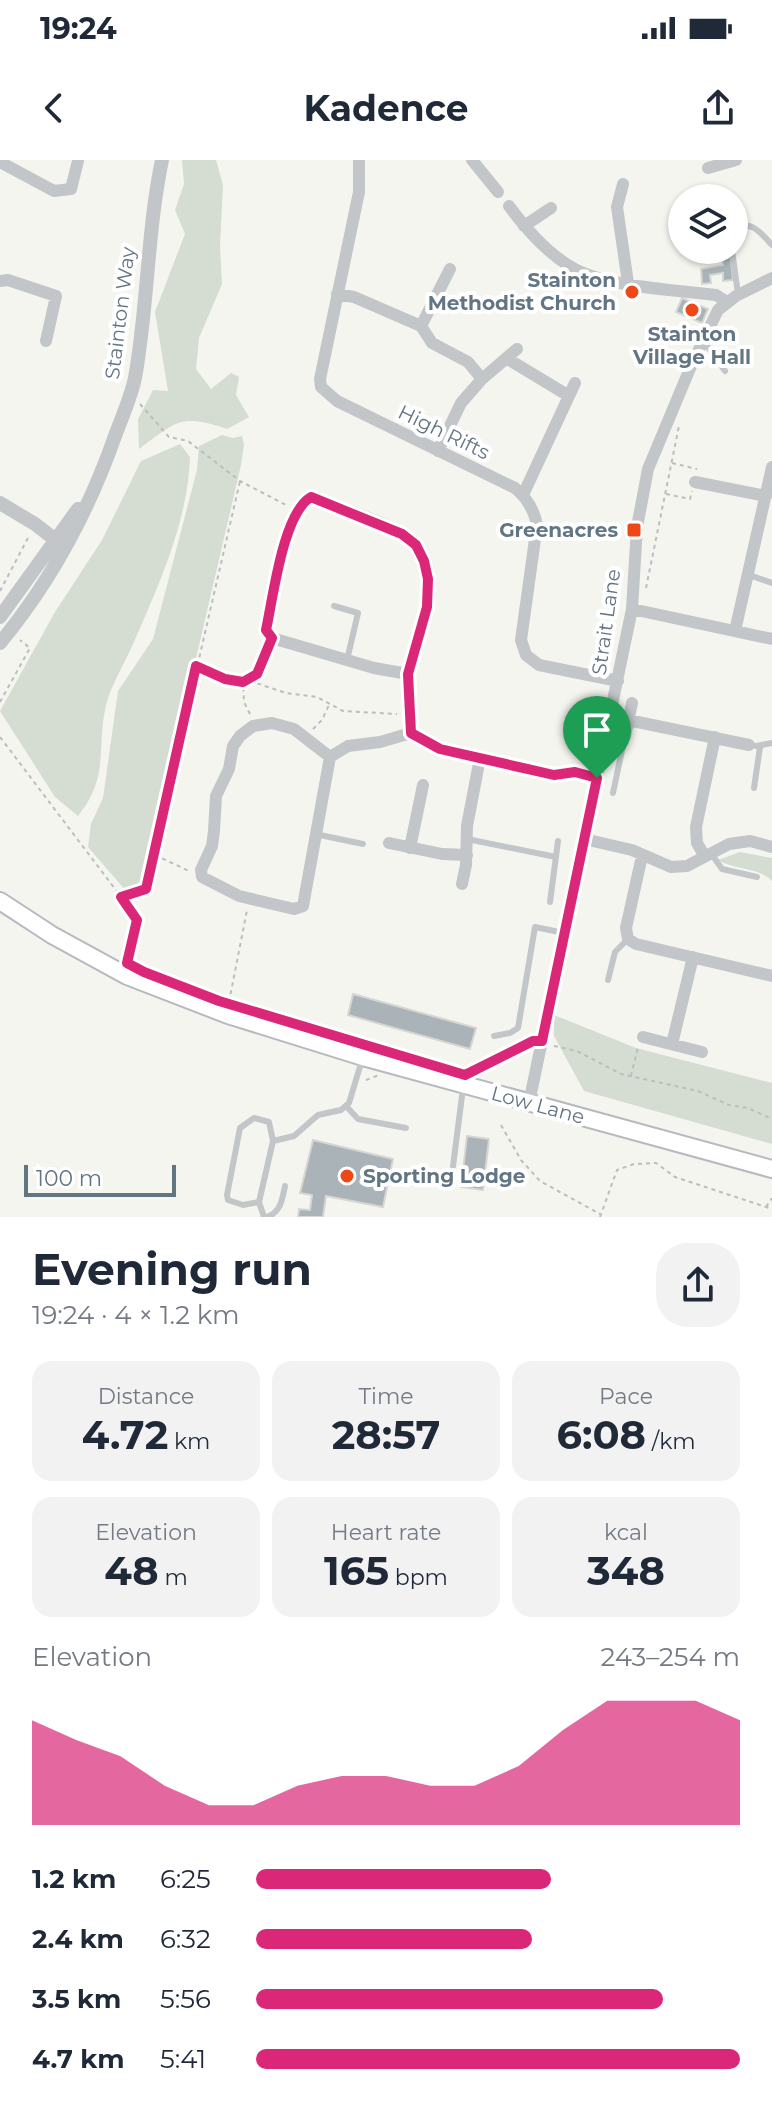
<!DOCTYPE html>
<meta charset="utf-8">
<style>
body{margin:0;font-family:Montserrat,sans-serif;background:#f2f2f3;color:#1f2937;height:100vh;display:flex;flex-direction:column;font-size:30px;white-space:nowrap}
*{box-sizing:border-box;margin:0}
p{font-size:26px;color:#747a83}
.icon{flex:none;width:44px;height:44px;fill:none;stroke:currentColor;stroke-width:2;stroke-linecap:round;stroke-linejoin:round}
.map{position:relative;height:1057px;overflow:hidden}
.sheet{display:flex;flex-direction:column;background:#fff;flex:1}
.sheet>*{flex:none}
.buttons{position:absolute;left:668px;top:24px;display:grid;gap:16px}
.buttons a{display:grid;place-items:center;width:80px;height:80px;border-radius:50%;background:#fff;box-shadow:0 2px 6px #0004;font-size:40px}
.scale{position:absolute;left:24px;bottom:20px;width:152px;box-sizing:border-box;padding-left:8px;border:4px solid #627583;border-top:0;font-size:22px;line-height:28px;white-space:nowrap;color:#627583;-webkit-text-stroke:6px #fff;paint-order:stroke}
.pin{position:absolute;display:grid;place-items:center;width:68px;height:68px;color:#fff;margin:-82px -34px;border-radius:50% 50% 50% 0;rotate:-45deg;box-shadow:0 0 8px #0007}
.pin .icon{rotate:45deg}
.round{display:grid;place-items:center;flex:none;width:84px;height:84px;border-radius:32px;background:#f2f2f3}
.headline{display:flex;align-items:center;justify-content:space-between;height:136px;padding:0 32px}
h1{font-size:44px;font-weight:700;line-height:60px}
.stats{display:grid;grid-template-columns:repeat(3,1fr);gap:12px;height:136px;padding:8px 32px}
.stats div{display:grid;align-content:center;border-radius:20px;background:#f2f2f3;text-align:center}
.stats b{font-size:40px;font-weight:700}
.stats small{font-size:22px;font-weight:400}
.stats p{font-size:22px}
.chart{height:224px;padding:16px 32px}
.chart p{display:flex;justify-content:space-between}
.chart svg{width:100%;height:144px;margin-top:8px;fill:#db2777;opacity:.7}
ul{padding:0 32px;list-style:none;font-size:26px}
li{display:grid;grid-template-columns:128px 96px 1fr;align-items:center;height:60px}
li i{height:20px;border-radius:10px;background:#db2777}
.status{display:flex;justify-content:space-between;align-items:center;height:56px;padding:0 40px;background:#fff;direction:ltr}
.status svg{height:22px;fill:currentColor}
header{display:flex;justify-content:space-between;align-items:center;height:104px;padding:0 32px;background:#fff;font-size:36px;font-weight:700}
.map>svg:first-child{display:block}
.green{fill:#d5dcd1}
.building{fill:#aab3b7;stroke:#d6d6d3;stroke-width:2}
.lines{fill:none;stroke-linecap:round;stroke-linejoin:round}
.secondary-casing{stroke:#b4babe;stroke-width:20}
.path{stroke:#bbbec0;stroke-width:2;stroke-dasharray:4 4;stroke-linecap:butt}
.service{stroke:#c2c6c9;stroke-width:6}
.minor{stroke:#c2c6c9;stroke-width:12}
.tertiary{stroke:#c2c6c9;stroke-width:14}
.secondary{stroke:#fff;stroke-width:16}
.route-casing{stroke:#fff;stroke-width:16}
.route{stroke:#db2777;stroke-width:10}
.poi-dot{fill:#ee4718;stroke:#fff;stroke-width:3}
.labels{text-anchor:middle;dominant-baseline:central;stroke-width:8;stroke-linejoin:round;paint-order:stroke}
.poi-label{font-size:20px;font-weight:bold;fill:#627583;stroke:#fff;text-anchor:end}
.street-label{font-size:20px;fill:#627583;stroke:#fff}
</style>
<div class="status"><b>19:24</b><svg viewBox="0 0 49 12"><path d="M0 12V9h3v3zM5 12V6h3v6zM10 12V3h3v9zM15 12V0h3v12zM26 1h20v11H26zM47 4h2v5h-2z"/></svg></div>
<header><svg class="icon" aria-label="back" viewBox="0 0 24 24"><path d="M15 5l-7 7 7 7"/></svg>Kadence<svg class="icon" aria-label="share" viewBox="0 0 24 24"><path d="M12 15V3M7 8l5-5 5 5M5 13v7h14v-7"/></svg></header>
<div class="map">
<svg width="772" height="1057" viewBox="0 0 772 1057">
<rect width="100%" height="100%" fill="#f5f5f0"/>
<path class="green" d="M 182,0 L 216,0 L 223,25 L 220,86 L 222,124 L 199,178 L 196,209 L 211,229 L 231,213 L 239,217 L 236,235 L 249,257 L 227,269 C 180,253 176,262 139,289 L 138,259 L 153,230 L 168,231 L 155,152 L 185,74 L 175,50 L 184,24 Z
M 222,275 L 233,278 L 242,276 L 244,285 L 241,305 L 143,726 L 127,732 L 88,687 L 91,664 L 103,638 L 118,531 L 153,479 L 197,310 L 199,286 Z
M 180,284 L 190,297 C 188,361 159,425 133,484 C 125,503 111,525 106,545 C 96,590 110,616 78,656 L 55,637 L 0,551 L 55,452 L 102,380 L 141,301 Z
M 740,692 L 772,698 L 772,721 C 759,707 734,710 718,700 Z
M 554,855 L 636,888 L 772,923 L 772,984 L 584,931 L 554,876 Z"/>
<path class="building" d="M 730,90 L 733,120 L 723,121 L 723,113 L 710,115 L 711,123 L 702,124 L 701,109 L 723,105 L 721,91 Z
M 682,138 L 708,149 L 702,163 L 676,152 Z
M 353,834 L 476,868 L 470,889 L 348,855 Z
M 467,976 L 489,979 L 483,1030 L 461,1027 Z
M 313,980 L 393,999 L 383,1047 L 326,1036 L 323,1057 L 298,1057 L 299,1049 L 310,1050 L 312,1035 L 300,1033 Z"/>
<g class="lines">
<defs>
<path id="secondary" d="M 0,741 L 52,775 L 127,816 L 228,855 L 363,897 L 772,1009"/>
</defs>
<use href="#secondary" class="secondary-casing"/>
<path class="path" d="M 140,244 L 169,277 L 188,281 L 240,321 L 286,345
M 672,303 L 697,309
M 666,334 L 690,339 L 692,331
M 646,428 L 679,266
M 0,431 L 29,376
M 196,507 L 225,519 L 253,522 L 286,533 L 317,537 L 343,551 L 397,554
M 0,542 L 30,488 L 20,480
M 250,554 L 244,542 L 243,522 L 257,514 L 268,488
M 313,569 L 322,560 L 329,545
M 0,577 L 134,754 L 137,760 L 127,802
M 155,695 L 189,711
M 121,737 L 146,729 L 240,321
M 229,842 L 247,750
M 554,886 L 577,891 L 621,914 L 698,931 L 729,945 L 748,948 L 772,959
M 469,912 L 528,883
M 631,916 L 638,887
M 366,920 L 379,915
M 501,965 L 521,1000 L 540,1021 L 600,1054
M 766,1047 L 772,1038
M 600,1057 L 617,1010 L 634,1004 L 656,1003 L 675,1017 L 772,1049"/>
<path class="service" d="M 734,70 C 750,58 761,73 772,85
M 732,90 L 738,134
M 703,180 L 725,211
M 749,415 L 772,423
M 334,446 L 358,453 L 347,500
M 756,586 L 772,583
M 754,628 L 760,587
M 613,633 L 625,576
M 315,674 L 363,684
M 467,679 L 556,697
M 710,692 L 722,709 L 757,717
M 550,742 L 558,681
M 608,820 L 615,792 L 628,779
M 494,876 L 510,873 L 518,868 L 535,767 L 564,773
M 346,946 L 358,959 L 406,968
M 273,981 L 294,976 L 318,955 L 341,950 L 349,943 L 362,900
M 453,1006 L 463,928
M 259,1042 L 243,1045 L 228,1040 L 227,1035 L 240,968 L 254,958 L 269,962 L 273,981 L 259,1042 L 264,1057
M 267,1057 C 281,1052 282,1040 285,1026"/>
<path class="minor" d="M 359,0 L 359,32 L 320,219 L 321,227 L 337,241 L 515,328 C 527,338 534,349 537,365 L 521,480 L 526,495 L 539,505 L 618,521
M 472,0 L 498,32
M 0,2 L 54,31 L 71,29 L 78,1
M 708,8 L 736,0
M 623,24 L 617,47 L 628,123
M 509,46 C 526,69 546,92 571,107 C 604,127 677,130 716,135 L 727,142
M 524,66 L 551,48
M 0,121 L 8,120 L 56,136 L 46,181
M 337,134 L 354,137 L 421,166 L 432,183 L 468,202 L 482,219
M 421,166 L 450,109
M 506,198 L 569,236
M 438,291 L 461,243 L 482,219 L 517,189
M 695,322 L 766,336
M 523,335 L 575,223
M 632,449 L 772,479
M 735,471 L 772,307
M 408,514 L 374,508 L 272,478 L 266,470 C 273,441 284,357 306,340 C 311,335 317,339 323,341 C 350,352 392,363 413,382 C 448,413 416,475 409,511 C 405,530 410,554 411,573
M 628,560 L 749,585
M 411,573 L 440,589 L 554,615 L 575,612 L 597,618
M 625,576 L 632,543
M 330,597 L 294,569 L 272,563 L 253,566 L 240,576 L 233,586 L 229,609 L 216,636 L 214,671 L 212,686 L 201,710 L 202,717 L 239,736 L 294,749 L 303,746 L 330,597 L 348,586 L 380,582 L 411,573
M 584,679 L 632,690 L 671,707 L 687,706 L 729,684 L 750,681 L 772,687
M 389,683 L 442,694 L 467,695
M 410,688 L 423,625
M 704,695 L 697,683 L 696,667 L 715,577
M 642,696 L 626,768 L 628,779 L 636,784 L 772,816
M 462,724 L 466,705 L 467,666 L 480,598
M 643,877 L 702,892
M 672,884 L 693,797
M 529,943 L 632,449 L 637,367 L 648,309 L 691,206 L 718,150 L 736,136 L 772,118"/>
<path class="tertiary" d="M 0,343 L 35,364 L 62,385
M 0,457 L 78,349
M 0,483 C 52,420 88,353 115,276 C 122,257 131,237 135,218 C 148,146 147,72 162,0"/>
<use href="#secondary" class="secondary"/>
</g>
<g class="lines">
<defs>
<path id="route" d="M 311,337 L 402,374 L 416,385 L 424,401 L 428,419 L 427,447 L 408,514 L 411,573 L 440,589 L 554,615 L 575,612 L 597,618 L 542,881 L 533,881 L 465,915 L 219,841 L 144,812 L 127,803 L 137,760 L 121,737 L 146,729 L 196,506 L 225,519 L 243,522 L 257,514 L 272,478 L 266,470 C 273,438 283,353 311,337 Z"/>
</defs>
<use href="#route" class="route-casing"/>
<use href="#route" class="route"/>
</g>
<g class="poi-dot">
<circle cx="632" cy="132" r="8"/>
<circle cx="692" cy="150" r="8"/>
<rect x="626" y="362" width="16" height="16" rx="4"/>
<circle cx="347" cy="1016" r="8"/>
</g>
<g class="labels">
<g class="poi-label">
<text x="616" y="120">Stainton<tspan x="616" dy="23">Methodist Church</tspan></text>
<text x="692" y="174" text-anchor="middle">Stainton<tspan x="692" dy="23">Village Hall</tspan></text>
<text x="618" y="370">Greenacres</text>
<text x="363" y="1016" text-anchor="start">Sporting Lodge</text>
</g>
<g class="street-label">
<text transform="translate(120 153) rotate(-83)">Stainton Way</text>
<text transform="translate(444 272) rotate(26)">High Rifts</text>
<text transform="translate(606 462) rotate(-82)">Strait Lane</text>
<text transform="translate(538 945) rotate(15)">Low Lane</text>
</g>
</g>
</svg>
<div class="buttons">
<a><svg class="icon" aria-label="layers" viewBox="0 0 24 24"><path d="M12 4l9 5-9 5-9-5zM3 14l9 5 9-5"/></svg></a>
</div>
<div class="scale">100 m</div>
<div class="pin" style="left:597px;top:618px;background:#1e9e55"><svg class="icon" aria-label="arrive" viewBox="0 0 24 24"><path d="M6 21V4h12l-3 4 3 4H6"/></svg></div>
</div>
<section class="sheet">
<div class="headline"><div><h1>Evening run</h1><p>19:24 · 4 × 1.2 km</p></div><a class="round"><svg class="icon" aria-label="share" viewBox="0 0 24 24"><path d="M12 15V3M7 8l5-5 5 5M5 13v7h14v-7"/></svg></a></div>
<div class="stats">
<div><p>Distance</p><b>4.72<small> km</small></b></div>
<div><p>Time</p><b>28:57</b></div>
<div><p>Pace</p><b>6:08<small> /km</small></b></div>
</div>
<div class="stats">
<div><p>Elevation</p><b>48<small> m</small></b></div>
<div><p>Heart rate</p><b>165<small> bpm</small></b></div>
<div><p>kcal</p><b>348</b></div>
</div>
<div class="chart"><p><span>Elevation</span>243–254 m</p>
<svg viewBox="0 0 160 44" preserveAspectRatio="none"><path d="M0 44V12L10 18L20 23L30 32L40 38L50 38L60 32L70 29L80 29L90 32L100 32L110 26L120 15L130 6L140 6L150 6L160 12V44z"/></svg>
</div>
<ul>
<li><b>1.2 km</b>6:25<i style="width:61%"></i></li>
<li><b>2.4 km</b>6:32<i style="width:57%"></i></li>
<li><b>3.5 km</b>5:56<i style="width:84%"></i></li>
<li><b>4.7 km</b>5:41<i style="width:100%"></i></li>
</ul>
</section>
